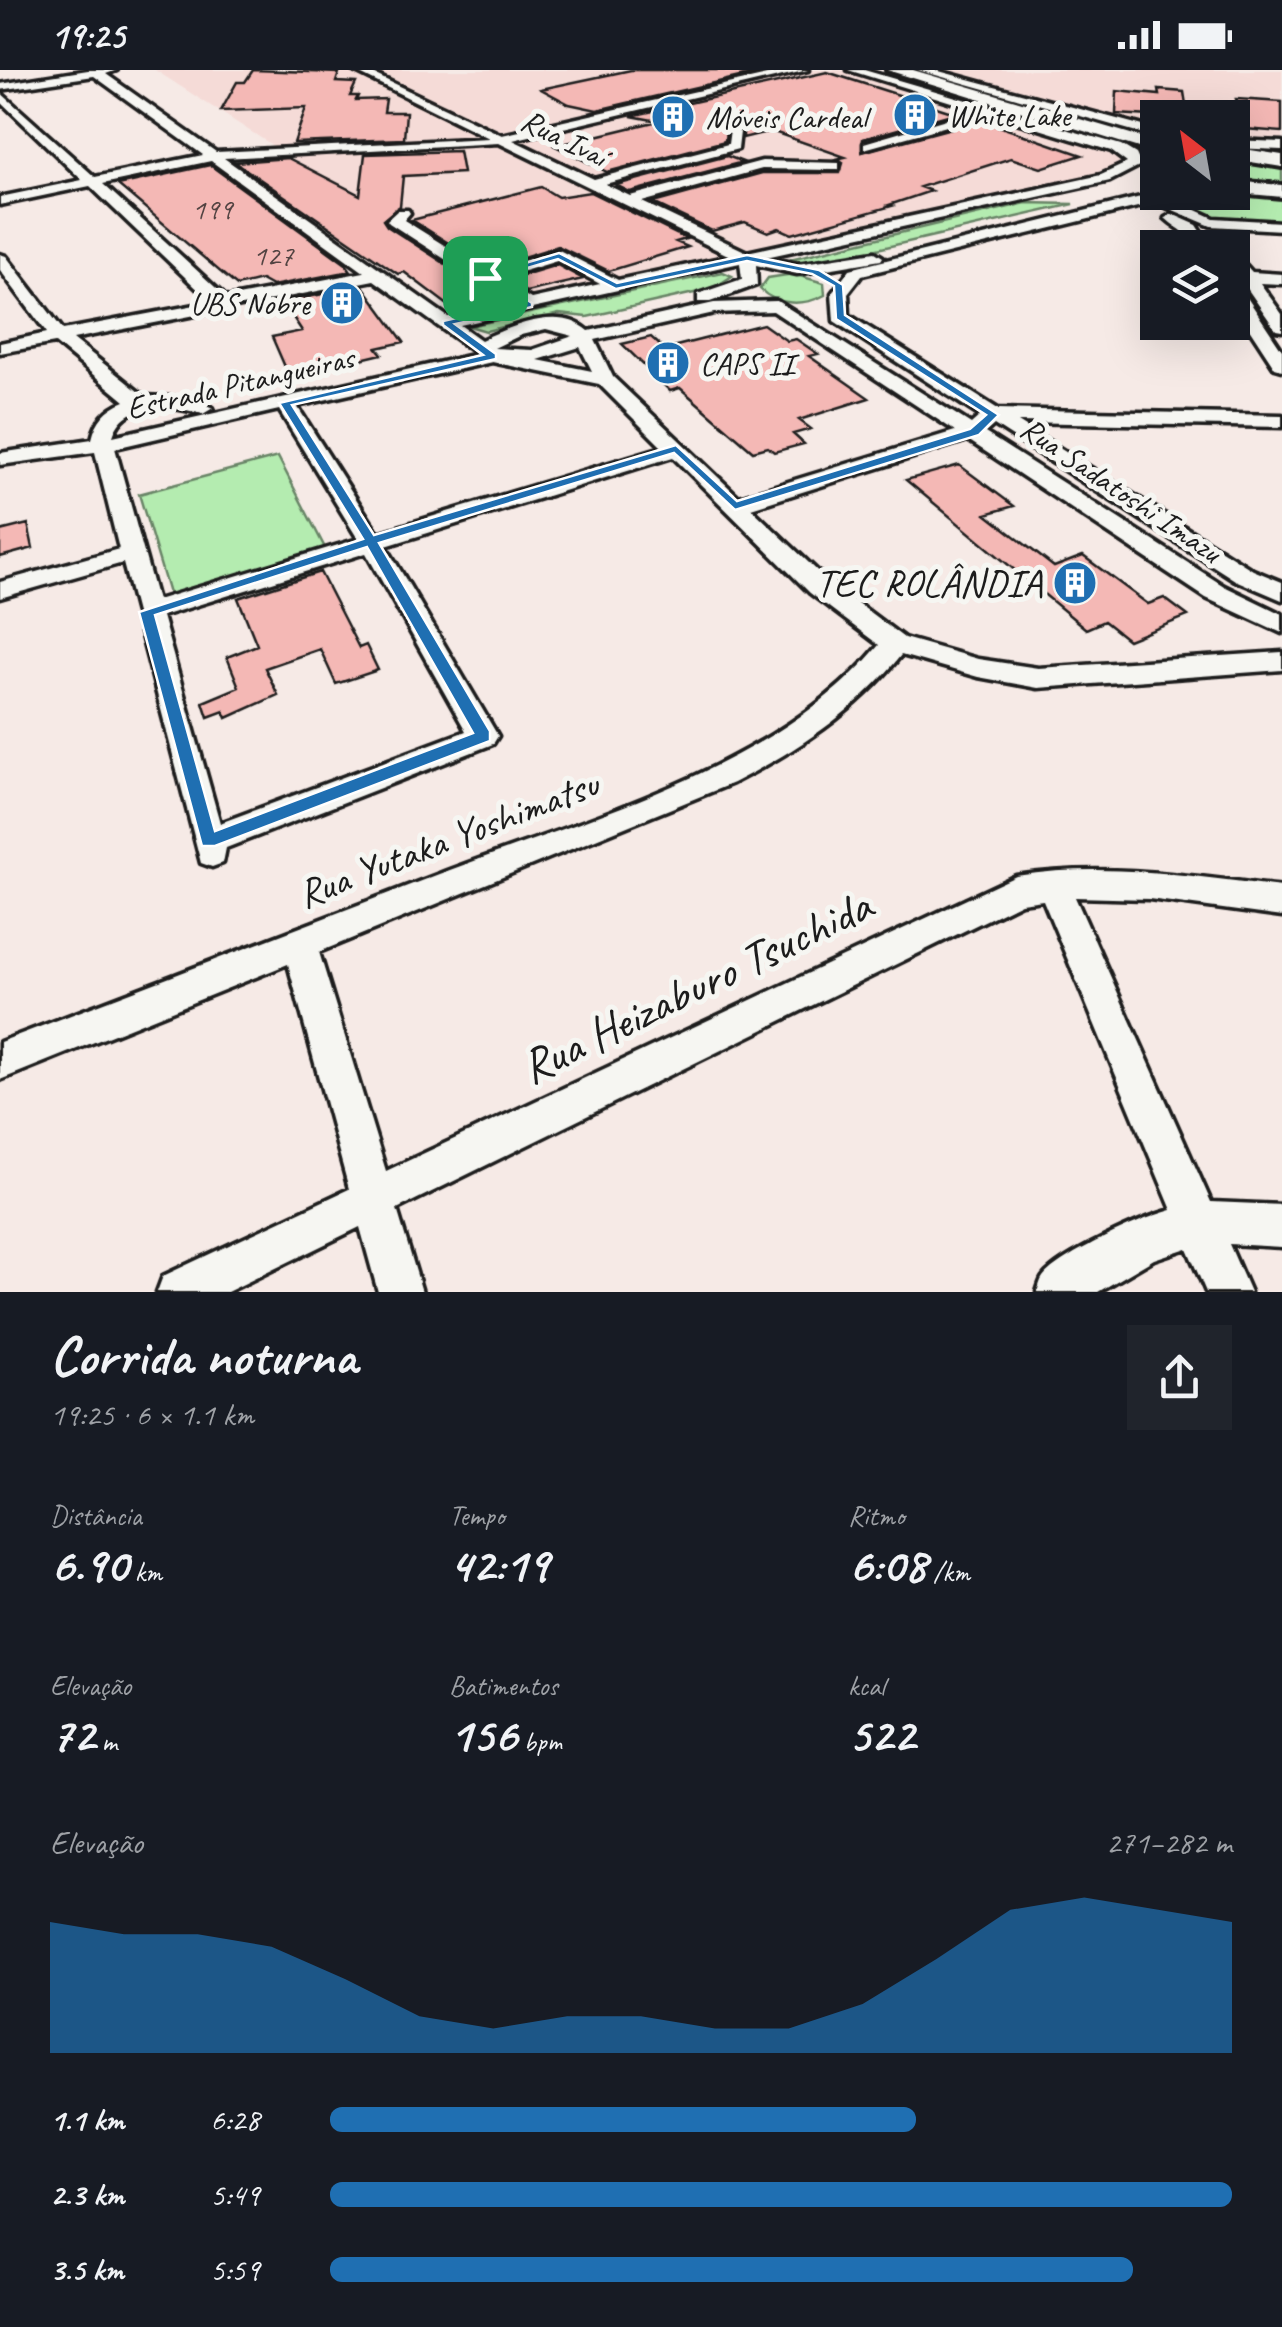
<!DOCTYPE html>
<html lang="pt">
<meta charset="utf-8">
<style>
body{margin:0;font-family:Caveat,sans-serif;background:#20242c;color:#f1f3f6;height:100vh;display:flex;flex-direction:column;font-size:38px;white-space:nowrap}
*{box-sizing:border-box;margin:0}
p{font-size:32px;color:#9ea1a6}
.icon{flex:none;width:55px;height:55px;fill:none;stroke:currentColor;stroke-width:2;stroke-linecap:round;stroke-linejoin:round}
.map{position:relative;height:1222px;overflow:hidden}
.drawer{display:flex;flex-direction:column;background:#171b24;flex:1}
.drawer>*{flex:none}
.needle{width:65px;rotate:329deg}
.fabs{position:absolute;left:1140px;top:30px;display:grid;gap:20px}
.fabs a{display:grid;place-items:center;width:110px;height:110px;border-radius:0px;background:#171b24;box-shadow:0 10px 40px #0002;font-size:50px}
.pin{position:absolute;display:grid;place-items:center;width:85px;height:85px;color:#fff;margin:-42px;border-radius:20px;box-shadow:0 5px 15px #0006}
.round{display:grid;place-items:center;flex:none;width:105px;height:105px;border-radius:0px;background:#20242c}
.overview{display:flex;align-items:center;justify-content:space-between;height:170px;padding:0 50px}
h1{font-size:55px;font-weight:700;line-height:75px}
.stats{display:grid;grid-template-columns:repeat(3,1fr);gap:15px;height:170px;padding:10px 50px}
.stats div{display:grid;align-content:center}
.stats b{font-size:50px;font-weight:700}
.stats small{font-size:28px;font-weight:400}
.stats p{font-size:28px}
.chart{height:280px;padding:20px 50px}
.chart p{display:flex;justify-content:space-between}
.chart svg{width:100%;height:180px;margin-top:10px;fill:#1f6fb2;opacity:.7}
ul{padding:0 50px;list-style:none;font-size:32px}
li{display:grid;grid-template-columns:160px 120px 1fr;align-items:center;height:75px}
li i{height:25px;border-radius:12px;background:#1f6fb2}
.status{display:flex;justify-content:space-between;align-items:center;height:70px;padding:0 50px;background:#171b24;direction:ltr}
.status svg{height:28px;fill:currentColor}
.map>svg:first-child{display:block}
.built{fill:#f5dbd7}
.green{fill:#b4ecb0;stroke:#688466;stroke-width:2.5}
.building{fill:#f4b8b5;stroke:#1c1c1c;stroke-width:2.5}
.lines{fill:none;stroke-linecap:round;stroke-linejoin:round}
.minor-casing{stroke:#1c1c1c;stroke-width:7}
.highway-casing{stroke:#1c1c1c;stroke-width:8}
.minor{fill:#f6f6f2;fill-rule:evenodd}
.highway{fill:#f6f6f2;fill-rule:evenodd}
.route{fill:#1f6fb2;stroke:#fff;stroke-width:2.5;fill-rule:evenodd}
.labels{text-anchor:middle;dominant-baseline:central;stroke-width:10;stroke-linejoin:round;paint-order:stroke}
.far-number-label{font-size:30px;fill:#524342}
.far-poi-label{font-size:32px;fill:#1c1c1c;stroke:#f6f6f2;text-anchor:start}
.far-street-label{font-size:32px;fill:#1c1c1c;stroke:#f6f6f2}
.poi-label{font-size:40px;fill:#1c1c1c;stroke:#f6f6f2;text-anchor:end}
.street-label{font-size:40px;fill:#1c1c1c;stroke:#f6f6f2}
.near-street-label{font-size:48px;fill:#1c1c1c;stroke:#f6f6f2}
</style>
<div class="status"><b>19:25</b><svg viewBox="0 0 49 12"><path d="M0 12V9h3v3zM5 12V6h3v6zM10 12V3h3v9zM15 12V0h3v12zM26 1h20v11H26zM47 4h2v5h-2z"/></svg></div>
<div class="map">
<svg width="1282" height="1222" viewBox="0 0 1282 1222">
<rect width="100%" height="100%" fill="#f6eae6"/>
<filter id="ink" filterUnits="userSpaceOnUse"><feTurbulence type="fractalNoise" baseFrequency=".01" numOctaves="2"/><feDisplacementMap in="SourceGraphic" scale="20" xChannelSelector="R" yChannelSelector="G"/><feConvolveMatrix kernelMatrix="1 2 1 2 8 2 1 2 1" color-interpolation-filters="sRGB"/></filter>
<g filter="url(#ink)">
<path class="built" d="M 155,0 L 843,0 L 1108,79 L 1123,89 L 1121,96 L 1088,106 L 513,230 Z
M 936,0 L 1282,0 L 1282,71 L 1233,71 L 1232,48 L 1158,48 L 1157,62 Z"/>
<path class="green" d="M 1233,86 L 1282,94 L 1282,118 L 1233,114 Z
M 1228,123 L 1282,126 L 1282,153 L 1216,149 L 1181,133 L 1188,127 Z
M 1026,133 L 1074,134 L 838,188 L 806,192 L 790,189 Z
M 723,202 L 732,206 L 712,219 L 587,247 L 559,244 L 486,261 L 469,256 Z
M 793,204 L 824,213 L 825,225 C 805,236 776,236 760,219 L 768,208 Z
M 278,387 L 325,478 L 170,527 L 139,424 Z"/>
<path class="building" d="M 253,0 L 339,3 L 336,12 L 356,13 L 350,26 L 358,26 L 356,30 L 386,29 L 384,42 L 406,42 L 404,69 L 294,73 L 306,38 L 221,41 L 237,12 L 245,12 Z
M 631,0 L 747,0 L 757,3 L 597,40 L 569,34 L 541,19 Z
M 827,2 L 955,43 L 863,69 L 862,82 L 981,50 L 1082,85 L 1041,98 L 1011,88 L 920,117 L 931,121 L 889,135 L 892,136 L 792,164 L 779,158 L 768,162 L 745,152 L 712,161 L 653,133 L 762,103 L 840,103 L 843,93 L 836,89 L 845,87 L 771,61 L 743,68 L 743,60 L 731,55 L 726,58 L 725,71 L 607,102 L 555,76 L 658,51 L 631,46 Z
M 1159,20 L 1184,22 L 1188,48 L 1116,44 L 1117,21 L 1160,25 Z
M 1236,29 L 1282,32 L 1282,62 L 1245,59 Z
M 459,81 L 463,103 L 403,106 L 400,136 L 383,150 L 387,156 L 501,230 L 453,239 L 404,202 L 398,204 L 235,92 L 288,88 L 360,125 L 365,84 Z
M 727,86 L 743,92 L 630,122 L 616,115 Z
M 210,95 L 346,194 L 351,201 L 272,216 L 261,210 L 237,216 L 118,115 Z
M 541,117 L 558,127 L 590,122 L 686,169 L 676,172 L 688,177 L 609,201 L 558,176 L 488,198 L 412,150 Z
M 557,195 L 583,209 L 526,222 L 507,210 Z
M 363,216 L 404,272 L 377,278 L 382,284 L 289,306 L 272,267 L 302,261 L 283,232 Z
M 763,254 L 787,271 L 796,269 L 818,284 L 809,286 L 869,328 L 799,350 L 811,359 L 793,364 L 804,374 L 774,382 L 768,377 L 753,381 L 680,318 L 670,321 L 622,274 L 651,267 L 664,279 Z
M 959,395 L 1014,436 L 986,444 L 1054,497 L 1083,486 L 1148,534 L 1164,528 L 1188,546 L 1128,570 L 1104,551 L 1086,559 L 906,410 Z
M 28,454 L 33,478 L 0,487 L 0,461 Z
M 320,502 L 359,578 L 366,575 L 378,600 L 336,614 L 320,579 L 265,598 L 278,625 L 227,648 L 224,641 L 208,647 L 203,632 L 239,617 L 227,587 L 257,575 L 238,528 Z"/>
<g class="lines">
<defs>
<path id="minor" d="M 88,0 L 117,0 L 106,4 L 216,82 L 489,68 L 352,0 L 365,0 L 502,65 L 789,0 L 808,0 L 513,70 L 594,109 L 728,74 L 730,59 L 740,62 L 738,79 L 605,114 L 630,126 L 762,91 L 839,93 L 839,99 L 834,100 L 762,99 L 642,132 L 747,182 L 1101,105 L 1127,93 L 1111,81 L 990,44 L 864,79 L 864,73 L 977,40 L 848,0 L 864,0 L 1121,75 L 1136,84 L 1141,95 L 1110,111 L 766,187 L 797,194 L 875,182 L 883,187 L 881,190 L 797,204 L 756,195 L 757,215 L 710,232 L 698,232 L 698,224 L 742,209 L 740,193 L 460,255 L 481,270 C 511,256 560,235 589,261 L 714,233 L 777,231 L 971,354 L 980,346 L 834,251 L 832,223 L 850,199 L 1161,122 L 1196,122 L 1179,132 L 1214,148 L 1282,152 L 1282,160 L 1211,156 L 1166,137 L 1166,130 L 862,205 L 848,223 L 849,245 L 998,339 L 1282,345 L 1282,357 L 1018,352 L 1253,500 L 1282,512 L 1282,530 L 1235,510 L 994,355 L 985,363 L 1224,516 L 1282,544 L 1282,563 L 1206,528 L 968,370 L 751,438 L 828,511 L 904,568 L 978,589 L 1038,598 L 1282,582 L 1282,600 L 1038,618 L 978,607 L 901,585 C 855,643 797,680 733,713 L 319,882 L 386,1101 L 1016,806 C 1105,792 1192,806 1282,817 L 1282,847 L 1149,829 L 1075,827 L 1211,1132 L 1282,1135 L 1282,1177 L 1229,1174 L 1250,1222 L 1206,1222 L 1187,1178 L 1154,1189 L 1098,1222 L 1037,1222 C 1039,1217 1040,1211 1043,1207 C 1060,1185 1144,1147 1172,1140 L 1043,830 L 1021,833 L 397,1139 L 422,1222 L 378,1222 L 360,1157 L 227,1222 L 157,1222 L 163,1206 L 349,1119 L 288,894 L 0,1010 L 0,972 C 147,916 293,860 439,804 C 583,749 779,697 879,575 L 810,523 L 673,387 L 386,476 L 498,666 L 493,674 L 226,778 L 223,793 L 212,797 L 201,793 L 123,493 L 0,528 L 0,512 L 119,479 L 95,382 L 0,395 L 0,383 L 92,369 C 96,350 107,338 125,331 L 55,273 L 0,283 L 0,273 L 47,263 L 0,200 L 0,184 L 6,186 L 63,260 L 211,232 L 90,116 L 0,135 L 0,127 L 82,110 L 0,31 L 0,22 L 95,107 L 203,85 L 94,6 L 0,20 L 0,14 ZM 499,73 L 730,186 L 618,210 L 559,180 L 487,202 L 404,150 L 410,143 L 408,140 L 398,140 L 387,150 L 389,153 L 513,233 L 448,247 L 224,88 ZM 211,91 L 364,202 L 227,228 L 103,114 ZM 557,191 L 600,214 L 531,229 L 498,209 ZM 374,210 L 477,284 L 113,366 C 126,327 172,336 203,344 L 213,338 L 190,328 L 144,326 L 73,269 ZM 773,241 L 955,361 L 739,427 L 613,307 L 595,270 L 714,243 ZM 546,259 L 573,266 L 532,280 L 494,278 L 521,265 ZM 580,277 L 592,301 L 538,290 ZM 492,292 L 599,314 L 662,377 L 378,463 L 297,336 ZM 279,340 L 358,469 L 157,530 L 115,378 ZM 366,483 L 466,661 L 220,753 L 162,546 Z
M 918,0 L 935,0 L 1158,60 L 1158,68 Z
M 1232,70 L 1282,72 L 1282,80 L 1232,78 Z
M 1172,144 L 1197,155 L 1212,178 L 1197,178 C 1186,160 1178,160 1165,148 Z
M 1232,180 L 1252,202 L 1282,204 L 1282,214 L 1260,213 L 1282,244 L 1282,261 L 1276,260 L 1242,211 L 1232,211 Z
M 1232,213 L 1238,214 L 1282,280 L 1282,300 L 1275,298 L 1232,232 Z"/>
<path id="highway" d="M 887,0 L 913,0 L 1158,72 L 1158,84 Z
M 1232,77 L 1282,85 L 1282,97 L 1232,89 Z
M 1232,111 L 1282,115 L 1282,127 L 1228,122 L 1232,122 Z"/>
</defs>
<use href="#minor" class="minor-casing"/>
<use href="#highway" class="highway-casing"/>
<use href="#minor" class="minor"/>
<use href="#highway" class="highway"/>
</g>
</g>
<path class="route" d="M 559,183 L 617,213 L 747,185 L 819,200 L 843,215 L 845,245 L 999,345 L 979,365 L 735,440 L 674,383 L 379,473 L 490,661 L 490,671 L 215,776 L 202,776 L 139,542 L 363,469 L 279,333 L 483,285 L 443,255 L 443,251 L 519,234 L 482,210 L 482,206 ZM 558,189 L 616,219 L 747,191 L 812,204 L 834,216 L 836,249 L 986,345 L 970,359 L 737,431 L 676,375 L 374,465 L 292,335 L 496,289 L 496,284 L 455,254 L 532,237 L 532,233 L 493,208 ZM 367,477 L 473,663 L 215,761 L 155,545 Z"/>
<defs>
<symbol id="building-disc" viewBox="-11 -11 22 22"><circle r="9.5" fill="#1f6fb2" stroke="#f6f6f2"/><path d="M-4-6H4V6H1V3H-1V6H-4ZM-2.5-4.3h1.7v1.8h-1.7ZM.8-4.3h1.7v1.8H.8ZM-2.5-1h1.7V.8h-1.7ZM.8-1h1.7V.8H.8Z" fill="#fff"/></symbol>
</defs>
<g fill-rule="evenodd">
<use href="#building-disc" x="890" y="20" width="50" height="50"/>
<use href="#building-disc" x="648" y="22" width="50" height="50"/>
<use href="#building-disc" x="317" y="208" width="50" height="50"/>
<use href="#building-disc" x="643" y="268" width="50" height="50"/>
<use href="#building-disc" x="1050" y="488" width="50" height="50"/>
</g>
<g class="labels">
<g class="far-number-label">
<text x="212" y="139">199</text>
<text x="273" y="185">127</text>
</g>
<g class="far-poi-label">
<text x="948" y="45">White Lake</text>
<text x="706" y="47">Móveis Cardeal</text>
<text x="310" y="233" text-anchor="end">UBS Nobre</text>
<text x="700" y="293">CAPS II</text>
</g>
<g class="far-street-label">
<text transform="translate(564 68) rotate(26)">Rua Ivaí</text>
<text transform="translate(240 313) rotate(-13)">Estrada Pitangueiras</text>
<text transform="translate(1121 420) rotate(34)">Rua Sadatoshi Imazu</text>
</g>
<g class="poi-label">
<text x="1042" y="513">TEC ROLÂNDIA</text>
</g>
<g class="street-label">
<text transform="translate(448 769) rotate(-21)">Rua Yutaka Yoshimatsu</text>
</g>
<g class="near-street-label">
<text transform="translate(696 916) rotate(-26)">Rua Heizaburo Tsuchida</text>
</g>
</g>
</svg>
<div class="fabs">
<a><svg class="needle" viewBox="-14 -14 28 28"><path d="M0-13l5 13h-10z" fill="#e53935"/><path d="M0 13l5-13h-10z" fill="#9ea1a6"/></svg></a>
<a><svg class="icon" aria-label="layers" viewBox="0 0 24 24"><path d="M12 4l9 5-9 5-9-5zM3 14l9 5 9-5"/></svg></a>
</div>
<div class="pin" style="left:485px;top:208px;background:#1e9e55"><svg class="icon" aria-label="arrive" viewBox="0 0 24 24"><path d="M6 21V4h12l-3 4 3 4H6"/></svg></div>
</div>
<section class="drawer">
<div class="overview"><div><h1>Corrida noturna</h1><p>19:25 · 6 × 1.1 km</p></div><a class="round"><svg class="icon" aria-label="share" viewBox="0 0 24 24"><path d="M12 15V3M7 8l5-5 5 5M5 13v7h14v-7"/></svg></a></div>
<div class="stats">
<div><p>Distância</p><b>6.90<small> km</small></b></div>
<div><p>Tempo</p><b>42:19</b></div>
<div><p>Ritmo</p><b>6:08<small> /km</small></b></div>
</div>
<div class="stats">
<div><p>Elevação</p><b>72<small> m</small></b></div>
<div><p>Batimentos</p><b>156<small> bpm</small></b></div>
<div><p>kcal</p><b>522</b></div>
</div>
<div class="chart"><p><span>Elevação</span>271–282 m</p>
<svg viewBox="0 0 160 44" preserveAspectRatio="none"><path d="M0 44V12L10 15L20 15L30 18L40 26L50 35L60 38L70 35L80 35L90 38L100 38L110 32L120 21L130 9L140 6L150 9L160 12V44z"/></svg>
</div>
<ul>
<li><b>1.1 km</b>6:28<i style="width:65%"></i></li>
<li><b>2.3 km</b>5:49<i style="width:100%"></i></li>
<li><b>3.5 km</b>5:59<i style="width:89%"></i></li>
</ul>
</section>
